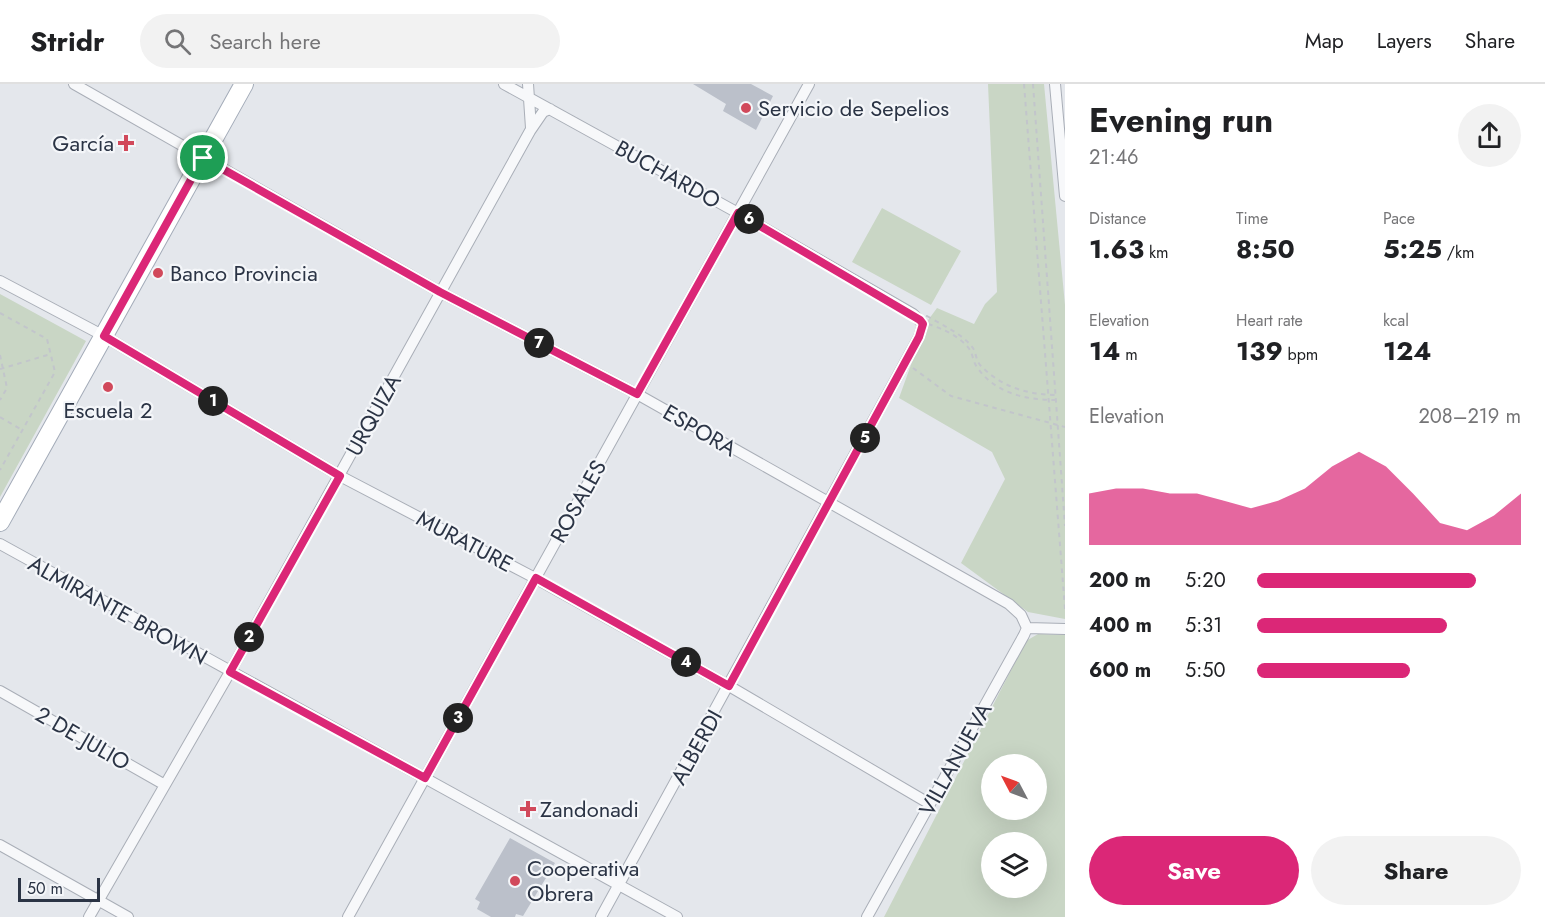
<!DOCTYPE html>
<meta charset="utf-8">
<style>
body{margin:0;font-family:Jost,sans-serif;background:#f2f2f2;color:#202124;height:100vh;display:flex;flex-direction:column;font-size:22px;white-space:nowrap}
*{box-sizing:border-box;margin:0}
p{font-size:20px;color:#757577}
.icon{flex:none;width:33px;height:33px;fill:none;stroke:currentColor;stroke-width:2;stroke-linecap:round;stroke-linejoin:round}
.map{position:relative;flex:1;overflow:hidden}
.side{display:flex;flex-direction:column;background:#fff;width:480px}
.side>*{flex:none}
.needle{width:39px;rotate:311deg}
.controls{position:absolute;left:981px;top:670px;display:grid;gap:12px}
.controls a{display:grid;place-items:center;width:66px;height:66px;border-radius:50%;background:#fff;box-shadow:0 6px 24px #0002;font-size:30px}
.scale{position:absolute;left:18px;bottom:15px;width:82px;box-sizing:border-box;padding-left:6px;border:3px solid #2b3445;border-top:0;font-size:16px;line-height:21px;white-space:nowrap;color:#2b3445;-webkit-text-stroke:4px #f4f6f9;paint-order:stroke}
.pin{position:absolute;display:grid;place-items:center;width:51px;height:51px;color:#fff;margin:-26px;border:3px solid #fff;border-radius:50%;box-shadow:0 2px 6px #0007}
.km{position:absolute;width:30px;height:30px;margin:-15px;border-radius:50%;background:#222;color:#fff;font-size:16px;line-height:30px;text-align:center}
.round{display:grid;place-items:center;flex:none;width:63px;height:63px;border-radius:32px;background:#f2f2f2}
.head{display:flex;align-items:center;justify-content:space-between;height:102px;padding:0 24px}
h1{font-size:33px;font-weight:700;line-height:45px}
.figures{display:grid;grid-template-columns:repeat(3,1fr);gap:9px;height:102px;padding:6px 24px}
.figures div{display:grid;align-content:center}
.figures b{font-size:26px;font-weight:700}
.figures small{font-size:16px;font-weight:400}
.figures p{font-size:16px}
.chart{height:168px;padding:12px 24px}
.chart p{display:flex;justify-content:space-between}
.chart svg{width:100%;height:108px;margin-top:6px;fill:#db2777;opacity:.7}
.action{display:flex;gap:12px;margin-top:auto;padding:12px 24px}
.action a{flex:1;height:69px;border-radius:36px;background:#db2777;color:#fff;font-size:24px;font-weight:700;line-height:69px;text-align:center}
.action a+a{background:#f2f2f2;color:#202124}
ul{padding:0 24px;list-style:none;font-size:20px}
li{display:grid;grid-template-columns:96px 72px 1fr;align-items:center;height:45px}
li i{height:15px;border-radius:8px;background:#db2777}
header{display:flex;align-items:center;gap:36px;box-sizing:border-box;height:84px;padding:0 30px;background:#fff;border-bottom:2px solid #e0e0e0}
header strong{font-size:28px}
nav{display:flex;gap:33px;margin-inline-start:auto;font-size:21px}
.search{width:420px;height:54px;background:#f2f2f2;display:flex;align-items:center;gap:15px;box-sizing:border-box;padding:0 21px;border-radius:33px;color:#757577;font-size:22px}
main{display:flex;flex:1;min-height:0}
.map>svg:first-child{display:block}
.green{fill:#c9d6c5;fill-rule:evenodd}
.building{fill:#bbc0ca}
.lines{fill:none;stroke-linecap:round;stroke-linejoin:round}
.street-casing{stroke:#a9aeb7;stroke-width:12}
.primary-casing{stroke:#a3abb8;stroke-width:20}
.path{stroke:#c2c5cb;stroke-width:2;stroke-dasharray:4.5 4.5;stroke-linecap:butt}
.street{stroke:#f7f8fa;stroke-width:10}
.primary{stroke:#fff;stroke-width:18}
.route-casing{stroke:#fff;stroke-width:12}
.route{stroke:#db2777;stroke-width:8}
.poi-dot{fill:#d1495b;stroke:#f4f6f9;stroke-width:2}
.labels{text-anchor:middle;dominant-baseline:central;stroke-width:4.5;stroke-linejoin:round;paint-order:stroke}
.poi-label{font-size:22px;fill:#2b3445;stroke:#f4f6f9;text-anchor:start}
.street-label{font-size:22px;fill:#2b3445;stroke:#f4f6f9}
</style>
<header>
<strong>Stridr</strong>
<div class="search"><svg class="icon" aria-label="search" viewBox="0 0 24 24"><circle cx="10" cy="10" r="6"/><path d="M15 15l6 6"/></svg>Search here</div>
<nav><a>Map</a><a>Layers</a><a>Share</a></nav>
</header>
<main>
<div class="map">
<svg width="1065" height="833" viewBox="0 0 1065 833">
<rect width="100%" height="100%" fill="#e4e7ec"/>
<path class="green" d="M 988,0 L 1044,0 L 1065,221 L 1065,535 L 1028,528 L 961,479 L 1005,395 L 992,368 L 899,314 L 926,239 L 937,224 L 974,240 L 985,220 L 997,208 Z
M 882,124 L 961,167 L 931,221 L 852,178 Z
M 0,210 L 86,257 L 0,413 Z
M 1038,550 L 1065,551 L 1065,833 L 884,833 L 1026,557 ZM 992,681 L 1036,681 L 1036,726 L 992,726 ZM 992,759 L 1036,759 L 1036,804 L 992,804 Z"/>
<path class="building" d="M 693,0 L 751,0 L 773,12 L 756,46 L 723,27 L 726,20 Z
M 510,754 L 555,779 L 523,832 L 516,830 L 515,833 L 491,833 L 477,825 L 480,818 L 475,815 Z"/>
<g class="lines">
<defs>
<path id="street" d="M 74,0 L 440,208 L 637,310 L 1009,520 L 1021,531 L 1027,544 L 1024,551 L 867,833
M 504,0 L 738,129 L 913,230 L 923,240 L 919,253 L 601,833
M 528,0 L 531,44
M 1055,0 L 1065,112
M 0,197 L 104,252 L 340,392 L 535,494 L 729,602 L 930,720
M 0,460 L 677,833
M 1027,544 L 1065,545
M 0,607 L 165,701
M 0,761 L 128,833
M 89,833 L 230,588 L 530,47 L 543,28 L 550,25
M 348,833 L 809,0"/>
<path id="primary" d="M 0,438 L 244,0"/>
</defs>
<use href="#street" class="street-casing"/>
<use href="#primary" class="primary-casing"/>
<path class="path" d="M 1024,0 L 1065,525
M 1033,0 L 1065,442
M 0,229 L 47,255 L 55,288 L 0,386
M 927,232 C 942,241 963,250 973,264 C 976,269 976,276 980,281 C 1001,303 1026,310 1055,311 L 1055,316 C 1026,316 994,309 977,283 C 973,278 973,271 970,266 C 960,251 938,243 922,238 Z
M 0,271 L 7,304 L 0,316
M 913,284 L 951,312 L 1065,343
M 0,285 L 51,270
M 0,333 L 22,346"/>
<use href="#street" class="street"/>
<use href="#primary" class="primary"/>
</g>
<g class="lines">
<defs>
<path id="route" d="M 203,74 L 440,208 L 637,310 L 738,129 L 920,236 L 923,240 L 919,253 L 729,602 L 536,494 L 425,694 L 230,588 L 340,392 L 104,252 Z"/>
</defs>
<use href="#route" class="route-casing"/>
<use href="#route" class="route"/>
</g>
<g class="poi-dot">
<circle cx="746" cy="24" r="6"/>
<path d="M123 50h6v6h6v6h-6v6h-6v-6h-6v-6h6z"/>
<circle cx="158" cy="189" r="6"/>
<circle cx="108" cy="303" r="6"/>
<path d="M525 716h6v6h6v6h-6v6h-6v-6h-6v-6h6z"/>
<circle cx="515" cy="797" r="6"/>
</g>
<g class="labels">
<g class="poi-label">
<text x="758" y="24">Servicio de Sepelios</text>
<text x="114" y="59" text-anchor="end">García</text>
<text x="170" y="189">Banco Provincia</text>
<text x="108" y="326" text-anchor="middle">Escuela 2</text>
<text x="540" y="725">Zandonadi</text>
<text x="527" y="784">Cooperativa<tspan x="527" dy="25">Obrera</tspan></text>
</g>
<g class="street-label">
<text transform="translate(668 90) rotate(29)">BUCHARDO</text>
<text transform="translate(373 331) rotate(-61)">URQUIZA</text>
<text transform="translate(700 346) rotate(30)">ESPORA</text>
<text transform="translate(578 417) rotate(-61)">ROSALES</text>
<text transform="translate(465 457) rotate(28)">MURATURE</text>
<text transform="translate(118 526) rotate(29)">ALMIRANTE BROWN</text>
<text transform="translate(83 654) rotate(30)">2 DE JULIO</text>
<text transform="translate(696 663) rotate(-61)">ALBERDI</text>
<text transform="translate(955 675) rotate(-61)">VILLANUEVA</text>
</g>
</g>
</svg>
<div class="controls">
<a><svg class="needle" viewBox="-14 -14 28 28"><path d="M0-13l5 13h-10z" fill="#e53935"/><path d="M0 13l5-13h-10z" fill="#757577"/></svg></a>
<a><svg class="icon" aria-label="layers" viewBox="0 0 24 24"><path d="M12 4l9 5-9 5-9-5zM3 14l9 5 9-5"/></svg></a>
</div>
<div class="scale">50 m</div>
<div class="pin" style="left:203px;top:74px;background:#1e9e55"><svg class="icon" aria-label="arrive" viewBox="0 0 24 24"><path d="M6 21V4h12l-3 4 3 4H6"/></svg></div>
<b class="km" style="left:213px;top:317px">1</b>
<b class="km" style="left:249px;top:553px">2</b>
<b class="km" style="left:458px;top:634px">3</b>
<b class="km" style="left:686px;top:578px">4</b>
<b class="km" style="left:865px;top:354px">5</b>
<b class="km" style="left:749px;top:135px">6</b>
<b class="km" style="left:539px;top:259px">7</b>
</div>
<section class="side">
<div class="head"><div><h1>Evening run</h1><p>21:46</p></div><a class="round"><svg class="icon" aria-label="share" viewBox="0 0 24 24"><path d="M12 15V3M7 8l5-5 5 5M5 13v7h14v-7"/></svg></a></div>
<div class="figures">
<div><p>Distance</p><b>1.63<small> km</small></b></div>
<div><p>Time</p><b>8:50</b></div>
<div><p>Pace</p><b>5:25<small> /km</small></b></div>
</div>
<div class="figures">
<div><p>Elevation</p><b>14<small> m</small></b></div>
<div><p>Heart rate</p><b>139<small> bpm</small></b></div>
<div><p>kcal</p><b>124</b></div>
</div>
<div class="chart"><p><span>Elevation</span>208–219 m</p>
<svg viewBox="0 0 160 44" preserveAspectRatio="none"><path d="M0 44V23L10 21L20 21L30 23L40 23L50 26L60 29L70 26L80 21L90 12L100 6L110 12L120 23L130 35L140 38L150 32L160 23V44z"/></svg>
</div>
<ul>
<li><b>200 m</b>5:20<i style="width:83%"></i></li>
<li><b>400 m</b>5:31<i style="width:72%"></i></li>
<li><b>600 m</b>5:50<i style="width:58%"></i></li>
</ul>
<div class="action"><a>Save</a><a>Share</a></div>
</section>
</main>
